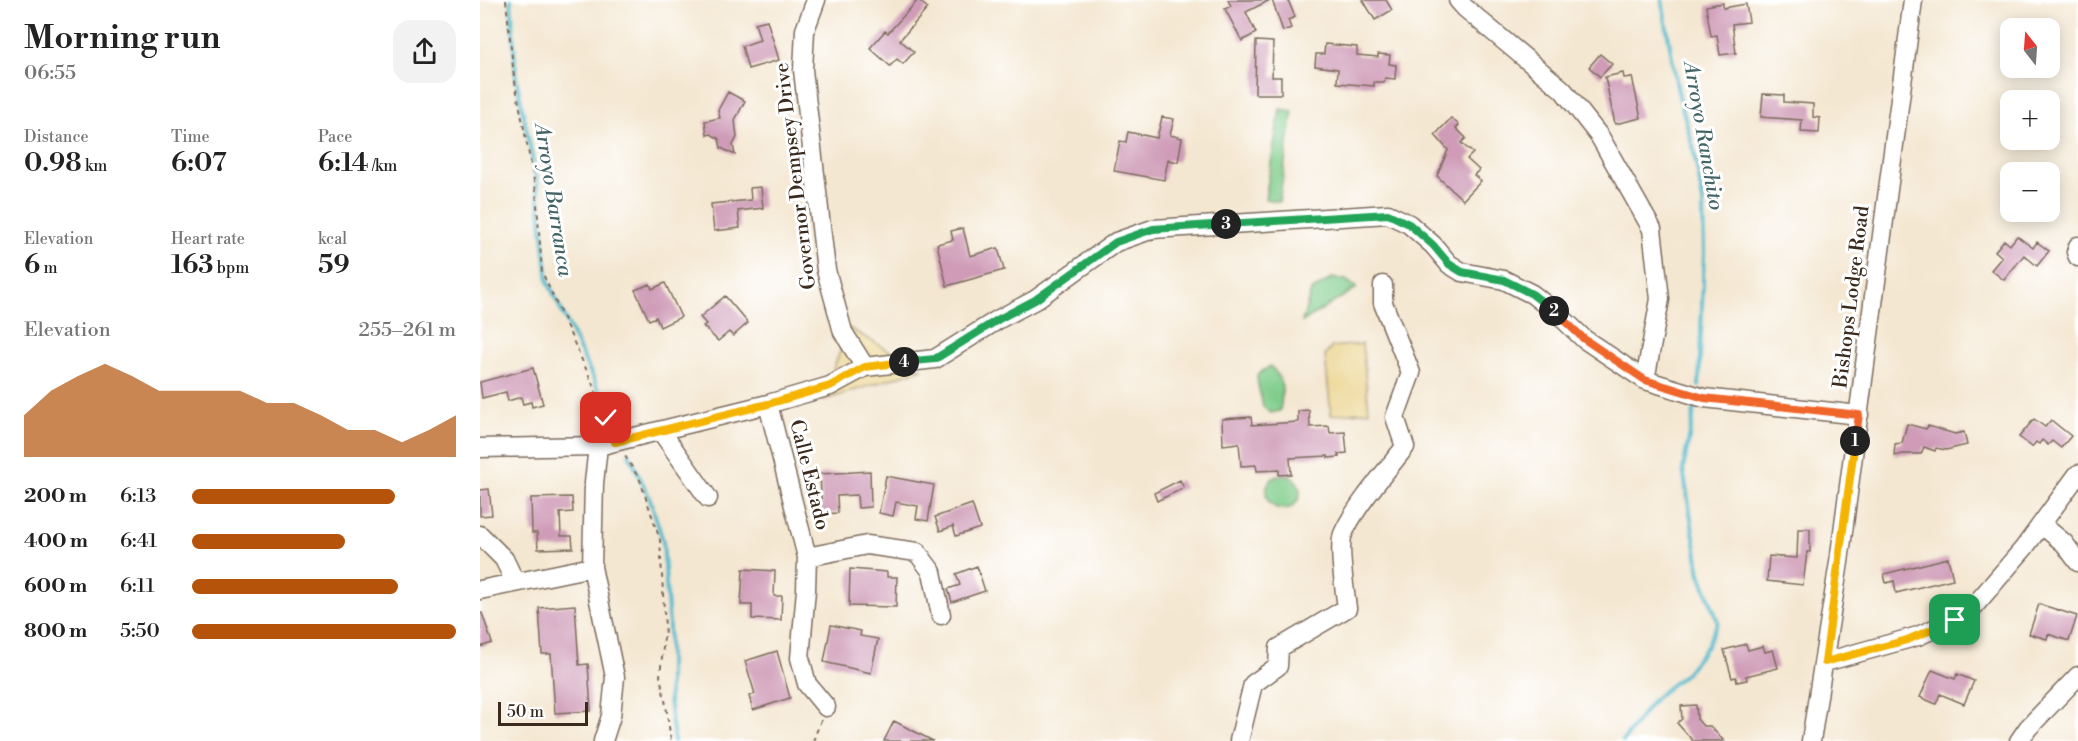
<!DOCTYPE html>
<meta charset="utf-8">
<style>
body{margin:0;font-family:"Libre Bodoni",serif;background:#f2f2f2;color:#222;height:100vh;display:flex;flex-direction:column;font-size:22px;white-space:nowrap}
*{box-sizing:border-box;margin:0}
p{font-size:20px;color:#767676}
.icon{flex:none;width:33px;height:33px;fill:none;stroke:currentColor;stroke-width:2;stroke-linecap:round;stroke-linejoin:round}
.map{position:relative;flex:1;overflow:hidden}
.details{display:flex;flex-direction:column;background:#fff;width:480px}
.details>*{flex:none}
.needle{width:39px;rotate:343deg}
.tools{position:absolute;left:1520px;top:18px;display:grid;gap:12px}
.tools a{display:grid;place-items:center;width:60px;height:60px;border-radius:12px;background:#fff;box-shadow:0 3px 15px #0003;font-size:30px}
.scale{position:absolute;left:18px;bottom:15px;width:90px;box-sizing:border-box;padding-left:6px;border:3px solid #3b2a1e;border-top:0;font-size:16px;line-height:21px;white-space:nowrap;color:#3b2a1e;-webkit-text-stroke:4px #fff;paint-order:stroke}
.pin{position:absolute;display:grid;place-items:center;width:51px;height:51px;color:#fff;margin:-26px;border-radius:12px;box-shadow:0 3px 9px #0006}
.km{position:absolute;width:30px;height:30px;margin:-15px;border-radius:50%;background:#222;color:#fff;font-size:16px;line-height:30px;text-align:center}
.round{display:grid;place-items:center;flex:none;width:63px;height:63px;border-radius:18px;background:#f2f2f2}
.overview{display:flex;align-items:center;justify-content:space-between;height:102px;padding:0 24px}
h1{font-size:33px;font-weight:600;line-height:45px}
.metrics{display:grid;grid-template-columns:repeat(3,1fr);gap:9px;height:102px;padding:6px 24px}
.metrics div{display:grid;align-content:center}
.metrics b{font-size:26px;font-weight:600}
.metrics small{font-size:16px;font-weight:400}
.metrics p{font-size:16px}
.chart{height:168px;padding:12px 24px}
.chart p{display:flex;justify-content:space-between}
.chart svg{width:100%;height:108px;margin-top:6px;fill:#b45309;opacity:.7}
ul{padding:0 24px;list-style:none;font-size:20px}
li{display:grid;grid-template-columns:96px 72px 1fr;align-items:center;height:45px}
li i{height:15px;border-radius:8px;background:#b45309}
main{display:flex;flex:1;min-height:0}
.map>svg:first-child{display:block}
.green{fill:#7fcc8a;stroke:#5d7b54;stroke-width:1.5}
.sand{fill:#eeda9e;stroke:#94825e;stroke-width:1.5}
.lines{fill:none;stroke-linecap:round;stroke-linejoin:round}
.stream{stroke:#50b9cd;stroke-width:4}
.building{fill:#cf9bb7}
.minor-casing{stroke:#7c6c5d;stroke-width:21}
.path{stroke:#7c6c5d;stroke-width:2;stroke-dasharray:4.5 4.5;stroke-linecap:butt}
.minor{stroke:#fff;stroke-width:18}
.split-1-casing{stroke:#fff;stroke-width:12}
.split-2-casing{stroke:#fff;stroke-width:12}
.split-3-casing{stroke:#fff;stroke-width:12}
.split-4-casing{stroke:#fff;stroke-width:12}
.split-5-casing{stroke:#fff;stroke-width:12}
.split-1{stroke:#f5b400;stroke-width:8}
.split-2{stroke:#f0652b;stroke-width:8}
.split-3{stroke:#22a559;stroke-width:8}
.split-4{stroke:#22a559;stroke-width:8}
.split-5{stroke:#f5b400;stroke-width:8}
.labels{text-anchor:middle;dominant-baseline:central;stroke-width:6;stroke-linejoin:round;paint-order:stroke}
.street-label{font-size:20px;fill:#3b2a1e;stroke:#fff}
.water-label{font-size:21px;font-style:italic;fill:#436364;stroke:#fff}
</style>
<main>
<section class="details">
<div class="overview"><div><h1>Morning run</h1><p>06:55</p></div><a class="round"><svg class="icon" aria-label="share" viewBox="0 0 24 24"><path d="M12 15V3M7 8l5-5 5 5M5 13v7h14v-7"/></svg></a></div>
<div class="metrics">
<div><p>Distance</p><b>0.98<small> km</small></b></div>
<div><p>Time</p><b>6:07</b></div>
<div><p>Pace</p><b>6:14<small> /km</small></b></div>
</div>
<div class="metrics">
<div><p>Elevation</p><b>6<small> m</small></b></div>
<div><p>Heart rate</p><b>163<small> bpm</small></b></div>
<div><p>kcal</p><b>59</b></div>
</div>
<div class="chart"><p><span>Elevation</span>255–261 m</p>
<svg viewBox="0 0 160 44" preserveAspectRatio="none"><path d="M0 44V27L10 17L20 11L30 6L40 11L50 17L60 17L70 17L80 17L90 22L100 22L110 27L120 33L130 33L140 38L150 33L160 27V44z"/></svg>
</div>
<ul>
<li><b>200 m</b>6:13<i style="width:77%"></i></li>
<li><b>400 m</b>6:41<i style="width:58%"></i></li>
<li><b>600 m</b>6:11<i style="width:78%"></i></li>
<li><b>800 m</b>5:50<i style="width:100%"></i></li>
</ul>
</section>
<div class="map">
<svg width="1598" height="741" viewBox="0 0 1598 741">
<rect width="100%" height="100%" fill="#fff"/>
<filter id="ink" filterUnits="userSpaceOnUse"><feTurbulence type="fractalNoise" baseFrequency=".0167" numOctaves="2"/><feDisplacementMap in="SourceGraphic" scale="12" xChannelSelector="R" yChannelSelector="G"/><feConvolveMatrix kernelMatrix="1 2 1 2 8 2 1 2 1" color-interpolation-filters="sRGB"/></filter>
<filter id="wash" filterUnits="userSpaceOnUse"><feTurbulence type="fractalNoise" baseFrequency=".008" numOctaves="4" result="noise"/><feDisplacementMap in="SourceGraphic" scale="24" xChannelSelector="R" yChannelSelector="G"/><feGaussianBlur stdDeviation="1.35" result="paint"/><feColorMatrix in="noise" values="0 0 0 0 0 0 0 0 0 0 0 0 0 0 0 0 0 1.4 0 .05"/><feComposite in="paint" operator="in"/></filter>
<g filter="url(#wash)">
<rect width="100%" height="100%" fill="#f4e7d1"/>
<path class="green" d="M 800,109 L 813,111 L 799,202 L 785,199 Z
M 852,278 L 866,280 L 877,288 L 822,322 L 831,291 Z
M 790,366 C 805,379 803,393 800,411 L 791,413 L 783,407 C 781,396 777,385 777,375 Z
M786 492a17 17 0 1 1 34 0a17 17 0 1 1-34 0Z"/>
<path class="sand" d="M 369,328 L 442,369 L 341,401 Z
M 882,344 L 889,411 L 851,415 L 845,355 L 852,347 Z"/>
<g class="lines">
<path class="stream" d="M 31,0 L 36,77 L 57,182 L 68,282 L 136,427
M 1182,0 L 1198,92 L 1214,151 L 1223,202 L 1224,253 L 1219,386
M 149,454 L 170,499 L 183,541 L 189,625 L 189,698 L 194,741
M 1143,741 L 1174,699 L 1206,673 L 1227,646 L 1238,622 L 1220,574 L 1203,469 L 1215,407"/>
</g>
<g id="blocks">
<path class="building" d="M 438,0 L 448,8 L 420,40 L 434,52 L 423,64 L 417,59 L 410,66 L 390,48 L 405,31 L 408,33 Z
M 748,0 L 790,0 L 766,12 L 776,33 L 762,41 L 745,9 L 751,6 Z
M 792,0 L 808,0 L 815,17 L 808,20 L 811,28 L 803,31 Z
M 883,0 L 906,0 L 912,10 L 895,20 Z
M 1243,3 L 1243,8 L 1266,4 L 1269,22 L 1252,24 L 1256,53 L 1240,55 L 1237,35 L 1231,36 L 1226,6 Z
M 287,20 L 299,60 L 268,69 L 262,46 L 280,40 L 275,23 Z
M 776,41 L 793,42 L 792,77 L 801,77 L 801,94 L 775,94 Z
M 845,44 L 877,47 L 877,55 L 898,57 L 898,54 L 910,55 L 909,64 L 916,65 L 915,79 L 905,78 L 904,82 L 894,82 L 894,86 L 857,83 L 858,69 L 835,66 L 836,54 L 844,54 Z
M 1120,54 L 1132,64 L 1120,77 L 1109,67 Z
M 1143,73 L 1144,78 L 1152,77 L 1161,118 L 1135,124 L 1125,77 Z
M 248,92 L 265,101 L 255,120 L 257,137 L 253,145 L 255,155 L 241,148 L 239,139 L 231,134 L 227,135 L 225,121 L 240,118 L 238,110 Z
M 1283,94 L 1304,95 L 1304,102 L 1333,104 L 1333,117 L 1340,118 L 1339,133 L 1321,132 L 1322,120 L 1281,117 Z
M 682,117 L 694,119 L 690,135 L 702,138 L 698,162 L 688,160 L 684,180 L 634,171 L 640,141 L 646,142 L 648,132 L 677,138 Z
M 971,118 L 979,125 L 976,128 L 986,138 L 981,143 L 993,153 L 987,159 L 999,170 L 994,175 L 1001,181 L 983,200 L 957,176 L 968,150 L 955,135 Z
M 281,187 L 283,208 L 258,211 L 260,228 L 234,231 L 231,204 L 271,200 L 270,188 Z
M 483,228 L 490,256 L 518,248 L 524,270 L 467,286 L 457,244 L 473,240 L 471,231 Z
M 1537,236 L 1553,248 L 1557,242 L 1569,251 L 1557,266 L 1544,255 L 1524,280 L 1511,270 L 1522,257 L 1515,251 L 1524,240 L 1530,245 Z
M 185,283 L 201,317 L 180,327 L 176,317 L 169,320 L 155,290 L 170,284 L 172,289 Z
M 245,296 L 268,323 L 253,336 L 249,332 L 238,341 L 223,326 L 226,324 L 220,317 Z
M 53,368 L 63,404 L 52,407 L 51,402 L 43,404 L 41,397 L 28,401 L 26,392 L 2,398 L 0,382 Z
M 829,410 L 830,427 L 849,426 L 850,433 L 865,432 L 867,453 L 858,454 L 859,457 L 848,458 L 848,456 L 810,458 L 811,474 L 799,475 L 799,470 L 777,471 L 776,465 L 761,466 L 759,443 L 743,445 L 742,419 L 771,417 L 772,425 L 818,422 L 818,411 Z
M 1554,419 L 1565,427 L 1571,420 L 1591,436 L 1581,448 L 1572,441 L 1568,445 L 1562,440 L 1559,444 L 1556,442 L 1552,447 L 1539,437 Z
M 1427,424 L 1446,429 L 1448,426 L 1475,434 L 1484,432 L 1487,445 L 1466,450 L 1456,448 L 1455,451 L 1444,447 L 1441,454 L 1422,454 L 1414,456 L 1415,444 L 1422,443 Z
M 390,471 L 391,507 L 378,508 L 377,495 L 357,496 L 358,513 L 342,514 L 340,474 Z
M 406,476 L 454,485 L 448,521 L 436,519 L 438,506 L 416,502 L 413,516 L 399,513 Z
M 700,480 L 704,488 L 677,501 L 674,493 Z
M 9,489 L 12,515 L 0,516 L 0,490 Z
M 92,497 L 93,512 L 80,513 L 81,536 L 92,536 L 93,548 L 58,549 L 57,533 L 52,533 L 51,498 Z
M 492,504 L 500,528 L 476,536 L 473,526 L 460,531 L 455,517 Z
M 1318,529 L 1330,529 L 1330,552 L 1327,552 L 1323,585 L 1287,581 L 1289,556 L 1317,558 Z
M 1468,558 L 1473,579 L 1416,593 L 1414,581 L 1406,583 L 1404,574 Z
M 497,566 L 505,591 L 472,602 L 468,589 L 480,585 L 476,574 Z
M 263,569 L 295,571 L 294,596 L 302,596 L 301,620 L 272,619 L 272,605 L 261,605 Z
M 370,569 L 407,572 L 407,577 L 417,577 L 416,607 L 369,606 Z
M 1559,604 L 1597,616 L 1589,641 L 1568,634 L 1567,639 L 1549,634 Z
M 95,605 L 99,665 L 108,664 L 111,711 L 75,713 L 71,654 L 62,654 L 59,608 Z
M 0,613 L 2,613 L 12,643 L 0,647 Z
M 351,625 L 381,631 L 380,636 L 398,639 L 391,673 L 344,662 Z
M 1266,644 L 1268,650 L 1283,646 L 1285,652 L 1293,650 L 1298,668 L 1266,676 L 1267,680 L 1257,682 L 1256,677 L 1252,678 L 1244,650 Z
M 297,651 L 310,698 L 273,710 L 269,696 L 275,694 L 265,661 Z
M 1452,670 L 1475,679 L 1477,674 L 1494,681 L 1484,704 L 1460,694 L 1456,704 L 1440,697 Z
M 1216,705 L 1217,719 L 1223,726 L 1230,726 L 1244,741 L 1213,741 L 1197,723 L 1202,719 L 1201,706 Z
M 414,721 L 453,741 L 404,741 Z"/>
</g>
</g>
<g filter="url(#ink)">
<use href="#blocks" fill-opacity="0" stroke="#7c6c5d" stroke-width="1.5"/>
<g class="lines">
<defs>
<path id="minor" d="M 336,0 L 325,30 L 323,70 L 346,270 L 363,332 L 385,367 L 455,359 L 519,319 L 555,300 L 636,242 L 673,229 L 908,214 L 929,224 L 953,245 L 969,264 L 982,272 L 1024,280 L 1052,294 L 1079,315 L 1104,339 L 1165,380 L 1224,398 L 1379,415
M 978,0 L 985,8 L 1083,90 L 1120,137 L 1172,229 L 1180,299 L 1165,380
M 1598,246 L 1596,252 L 1598,257
M 288,404 L 327,557 L 326,590 L 320,658 L 327,684 L 346,707
M 181,431 L 228,498
M 118,446 L 114,483 L 112,567 L 135,677 L 131,716 L 123,741
M 0,448 L 118,446 L 288,404 L 350,386 L 385,367
M 1562,525 L 1584,543 L 1598,562
M 0,535 L 24,559 L 35,582
M 327,557 L 387,545 L 437,552 L 452,572 L 461,615
M 0,590 L 112,567
M 1345,662 L 1438,636 L 1483,616 L 1495,605 L 1544,548 L 1598,474
M 759,741 L 773,684 L 798,666 L 799,648 L 867,608 C 865,593 858,546 863,534 C 874,508 907,470 925,447 L 915,417 L 931,373 L 903,303 L 903,285
M 1331,741 L 1359,562 L 1433,0
M 1539,741 L 1548,728 L 1598,676"/>
</defs>
<use href="#minor" class="minor-casing"/>
<path class="path" d="M 26,0 L 34,77 L 56,191 L 62,272 L 111,380 L 126,418 L 128,430
M 145,456 L 160,480 L 180,540 L 185,628 L 180,676 L 186,705 L 191,741
M 333,741 L 341,720"/>
<use href="#minor" class="minor"/>
</g>
</g>
<g class="lines" filter="url(#ink)">
<defs>
<path id="split-1" d="M 1375,441 L 1345,662 L 1427,640 L 1475,620"/>
<path id="split-2" d="M 1074,311 L 1104,339 L 1165,380 L 1224,398 L 1379,415 L 1375,441"/>
<path id="split-3" d="M 746,224 L 908,214 L 929,224 L 953,245 L 969,264 L 982,272 L 1024,280 L 1052,294 L 1074,311"/>
<path id="split-4" d="M 424,362 L 455,359 L 519,319 L 555,300 L 636,242 L 673,229 L 746,224"/>
<path id="split-5" d="M 126,418 L 128,431 L 133,435 L 135,442 L 288,404 L 350,386 L 385,367 L 424,362"/>
</defs>
<use href="#split-1" class="split-1-casing"/>
<use href="#split-2" class="split-2-casing"/>
<use href="#split-3" class="split-3-casing"/>
<use href="#split-4" class="split-4-casing"/>
<use href="#split-5" class="split-5-casing"/>
<use href="#split-1" class="split-1"/>
<use href="#split-2" class="split-2"/>
<use href="#split-3" class="split-3"/>
<use href="#split-4" class="split-4"/>
<use href="#split-5" class="split-5"/>
</g>
<g class="labels">
<g class="street-label">
<text transform="translate(316 176) rotate(-97)">Governor Dempsey Drive</text>
<text transform="translate(1372 297) rotate(-83)">Bishops Lodge Road</text>
<text transform="translate(329 475) rotate(76)">Calle Estado</text>
</g>
<g class="water-label">
<text transform="translate(1223 136) rotate(80)">Arroyo Ranchito</text>
<text transform="translate(73 200) rotate(81)">Arroyo Barranca</text>
</g>
</g>
</svg>
<div class="tools">
<a><svg class="needle" viewBox="-14 -14 28 28"><path d="M0-13l5 13h-10z" fill="#e53935"/><path d="M0 13l5-13h-10z" fill="#767676"/></svg></a>
<a>+</a>
<a>−</a>
</div>
<div class="scale">50 m</div>
<div class="pin" style="left:1475px;top:620px;background:#1e9e55"><svg class="icon" aria-label="arrive" viewBox="0 0 24 24"><path d="M6 21V4h12l-3 4 3 4H6"/></svg></div>
<div class="pin" style="left:126px;top:418px;background:#d93025"><svg class="icon" aria-label="check" viewBox="0 0 24 24"><path d="M5 12l5 5 9-10"/></svg></div>
<b class="km" style="left:1375px;top:441px">1</b>
<b class="km" style="left:1074px;top:311px">2</b>
<b class="km" style="left:746px;top:224px">3</b>
<b class="km" style="left:424px;top:362px">4</b>
</div>
</main>
